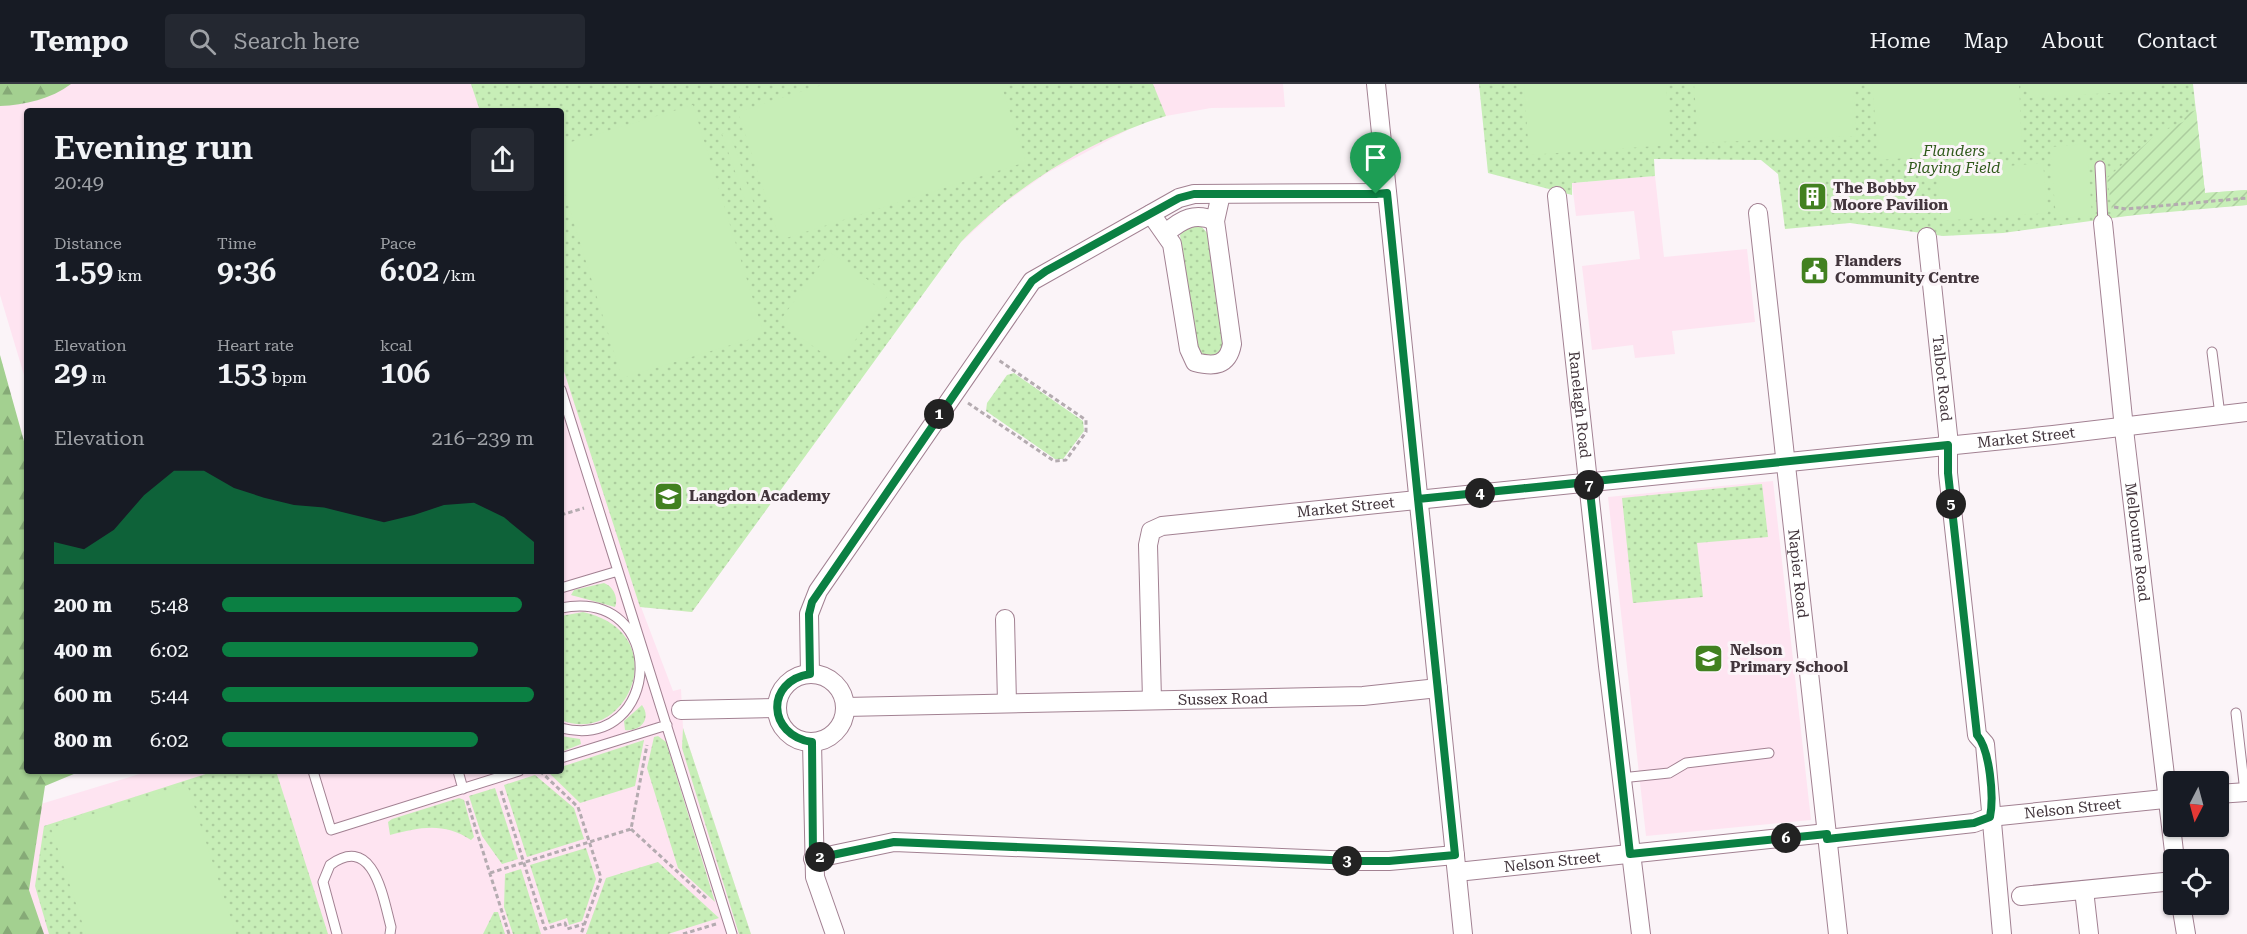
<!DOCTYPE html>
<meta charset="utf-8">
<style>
body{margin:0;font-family:"Roboto Serif",serif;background:#242831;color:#f1f3f6;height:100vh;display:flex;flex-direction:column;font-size:22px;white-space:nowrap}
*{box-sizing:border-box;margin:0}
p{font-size:20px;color:#9ea1a6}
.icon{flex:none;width:33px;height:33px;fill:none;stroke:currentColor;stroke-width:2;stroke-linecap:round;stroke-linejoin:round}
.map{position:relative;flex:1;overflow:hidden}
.sheet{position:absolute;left:24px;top:24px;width:540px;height:666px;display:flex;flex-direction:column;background:#171b24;border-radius:6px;box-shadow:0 2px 4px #0004}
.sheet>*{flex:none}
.needle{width:39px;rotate:186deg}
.controls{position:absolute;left:2163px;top:687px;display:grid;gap:12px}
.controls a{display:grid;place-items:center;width:66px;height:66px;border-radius:6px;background:#171b24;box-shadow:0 2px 4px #0004;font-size:30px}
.pin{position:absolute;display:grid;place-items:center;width:51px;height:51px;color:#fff;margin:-62px -26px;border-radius:50% 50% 50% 0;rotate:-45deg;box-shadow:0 0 6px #0007}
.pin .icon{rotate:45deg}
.km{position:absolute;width:30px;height:30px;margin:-15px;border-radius:50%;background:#222;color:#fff;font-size:16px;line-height:30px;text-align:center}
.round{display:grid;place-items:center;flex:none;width:63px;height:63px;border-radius:6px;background:#242831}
.overview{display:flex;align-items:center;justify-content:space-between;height:102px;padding:0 30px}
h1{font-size:33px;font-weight:600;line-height:45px}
.stats{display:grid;grid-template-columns:repeat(3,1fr);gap:9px;height:102px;padding:6px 30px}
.stats div{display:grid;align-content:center}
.stats b{font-size:30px;font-weight:600}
.stats small{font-size:16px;font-weight:400}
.stats p{font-size:16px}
.chart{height:168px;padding:12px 30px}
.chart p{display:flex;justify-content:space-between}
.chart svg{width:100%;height:108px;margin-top:6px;fill:#0b8043;opacity:.7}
ul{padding:0 30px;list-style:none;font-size:20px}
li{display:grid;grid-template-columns:96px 72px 1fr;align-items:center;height:45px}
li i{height:15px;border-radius:8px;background:#0b8043}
header{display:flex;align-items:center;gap:36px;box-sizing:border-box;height:84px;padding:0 30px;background:#171b24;border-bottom:2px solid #363941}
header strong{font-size:28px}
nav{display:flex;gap:33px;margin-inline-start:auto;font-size:21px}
.search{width:420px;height:54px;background:#242831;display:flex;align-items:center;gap:15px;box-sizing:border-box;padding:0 21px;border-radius:6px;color:#9ea1a6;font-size:22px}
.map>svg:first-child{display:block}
.built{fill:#fee4f1}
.grass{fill:url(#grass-dots)}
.forest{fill:url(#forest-firs)}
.garden{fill:url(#garden-furrows)}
.pitch{fill:#c7eeb7}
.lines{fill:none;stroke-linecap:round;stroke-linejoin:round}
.lane-casing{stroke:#a28192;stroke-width:11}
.street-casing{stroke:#a28192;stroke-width:20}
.path{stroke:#b4abb0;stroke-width:3;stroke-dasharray:4.5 3;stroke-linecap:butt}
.lane{stroke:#fff;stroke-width:9}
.street{stroke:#fff;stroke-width:18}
.route-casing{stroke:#fff;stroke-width:12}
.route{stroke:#0b8043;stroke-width:8}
.labels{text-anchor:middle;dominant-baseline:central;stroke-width:6;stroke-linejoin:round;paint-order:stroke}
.park-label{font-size:15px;font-style:italic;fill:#2f591a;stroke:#fbf4f8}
.poi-label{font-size:15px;font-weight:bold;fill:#42353c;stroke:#fbf4f8;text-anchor:start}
.street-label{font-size:15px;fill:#42353c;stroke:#fbf4f8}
</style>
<header>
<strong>Tempo</strong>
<div class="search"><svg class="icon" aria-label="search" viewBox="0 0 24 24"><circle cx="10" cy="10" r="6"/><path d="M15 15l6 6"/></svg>Search here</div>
<nav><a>Home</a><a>Map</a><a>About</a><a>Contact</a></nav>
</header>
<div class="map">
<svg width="2247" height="850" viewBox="0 0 2247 850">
<defs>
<pattern id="grass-dots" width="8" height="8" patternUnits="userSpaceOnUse" patternTransform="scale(1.5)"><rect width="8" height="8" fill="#c7eeb7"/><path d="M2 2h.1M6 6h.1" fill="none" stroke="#accd9e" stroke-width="1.8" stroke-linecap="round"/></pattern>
<pattern id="forest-firs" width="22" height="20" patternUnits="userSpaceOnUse" patternTransform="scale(1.5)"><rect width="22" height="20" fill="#a3d090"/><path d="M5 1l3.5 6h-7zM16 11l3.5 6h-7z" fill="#86aa77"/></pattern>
<pattern id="garden-furrows" width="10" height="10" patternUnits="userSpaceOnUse" patternTransform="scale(1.5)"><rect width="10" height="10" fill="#c7eeb7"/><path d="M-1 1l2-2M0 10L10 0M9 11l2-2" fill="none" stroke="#accd9e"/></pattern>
</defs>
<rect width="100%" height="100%" fill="#fbf4f8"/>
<path class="built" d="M 0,0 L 1283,0 L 1285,23 L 1211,24 L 1166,32 L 1139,40 L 1047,89 L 1003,120 L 956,163 L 692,528 L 641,523 L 673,607 L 681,605 L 683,644 L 751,850 L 35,850 L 19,801 L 31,723 L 143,689 L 143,687 L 561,687 L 561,27 L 27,27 L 27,301 L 0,211 Z
M 1655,92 L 1664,173 L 1747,165 L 1755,238 L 1672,247 L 1675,270 L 1635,274 L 1633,261 L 1592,266 L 1582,182 L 1640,175 L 1634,127 L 1576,132 L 1572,99 Z
M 1773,397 L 1811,736 L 1646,752 L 1608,413 Z"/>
<path class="grass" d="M 471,0 L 1153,0 L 1166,32 C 1093,54 1014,103 961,158 L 692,528 L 640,523 L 561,278 L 561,27 L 480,27 Z
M 1479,0 L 2193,0 L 2205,109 L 2247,106 L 2247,121 L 2164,127 L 2003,149 L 1943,152 L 1850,139 L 1785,145 L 1778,90 L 1761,76 L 1654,75 L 1655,92 L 1572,99 L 1572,111 L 1488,89 Z
M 1200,141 L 1209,151 L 1226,263 L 1219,273 L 1200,271 L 1196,264 L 1180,151 L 1185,143 Z
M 1014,289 L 1083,337 L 1084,347 L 1063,375 L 1055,375 L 986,327 L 987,319 L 1007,291 Z
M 1762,400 L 1768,453 L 1697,459 L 1703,513 L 1633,519 L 1622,414 Z
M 604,499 C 613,502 619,514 615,523 L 571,511 L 574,506 Z
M 583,528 C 677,549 627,664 561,636 L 561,532 Z
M 642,621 C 652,635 640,648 625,646 L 624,637 Z
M 683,644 L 751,850 L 739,850 L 682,664 Z
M 561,652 L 580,655 L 581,660 L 561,668 Z
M 658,652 L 666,658 L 715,818 L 678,784 L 647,684 L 654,653 Z
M 644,656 L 635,702 L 580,719 L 547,687 L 561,687 L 561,683 Z
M 215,687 L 276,687 L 328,850 L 49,850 L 35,802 L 44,742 Z
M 535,691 L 574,724 L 584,755 L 527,773 L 504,701 Z
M 495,704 L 518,775 L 502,780 L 482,752 L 469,712 Z
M 459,714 L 464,716 L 474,753 L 471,756 C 444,738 420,743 390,751 L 388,738 L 392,735 Z
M 586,764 L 596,795 L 582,837 L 569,841 L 567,834 L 549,840 L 530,781 Z
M 658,778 L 719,834 L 668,850 L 586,850 L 606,794 Z
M 521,785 L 541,850 L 513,850 L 504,823 L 505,790 Z
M 494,828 L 498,828 L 505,850 L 483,850 Z"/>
<path class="forest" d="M 0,0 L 71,0 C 51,15 25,21 0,22 Z
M 0,271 L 27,368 L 27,687 L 81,687 L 45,702 L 29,806 L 44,850 L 0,850 Z"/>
<path class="garden" d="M 2196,26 L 2205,109 L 2247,106 L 2247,121 L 2113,133 L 2107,94 L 2157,50 L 2185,37 L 2183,31 Z"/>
<path class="pitch" d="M 825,0 L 1001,0 L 1026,78 L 780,156 L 738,28 Z
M 1524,0 L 1666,0 L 1671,61 L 1529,71 Z
M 1694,0 L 1853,0 L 1856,52 L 1698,59 Z
M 1872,0 L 2019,0 L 2022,66 L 1879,76 Z
M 2027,0 L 2159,0 L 2160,6 L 2028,14 Z
M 693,21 L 764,251 L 622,294 L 561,97 L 561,61 Z
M 729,47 L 754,120 L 747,122 L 722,50 Z
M 2087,60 L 2092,132 L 2056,134 L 2050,63 Z
M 2043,79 L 2048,129 L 1942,137 L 1936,88 Z
M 830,168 L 888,211 L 838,280 L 779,238 Z
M 187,700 L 236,850 L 86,850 L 51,744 Z"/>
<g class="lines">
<defs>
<path id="lane" d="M 2100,82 L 2103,139
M 2212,268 L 2220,331
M 561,306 L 618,487
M 561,504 L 618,487 L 732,850
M 561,524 C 670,503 663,669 561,644
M 2236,629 L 2245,708
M 561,674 L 667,641
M 313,687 L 331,746 L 519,687
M 458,687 L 463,705
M 1621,694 L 1669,689 L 1686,679 L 1769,669
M 337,850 L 323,798 L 330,781 C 374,749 383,814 391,843 L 390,850"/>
<g id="street">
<path d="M 1376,0 L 1463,850"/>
<path id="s1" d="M 1557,112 L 1608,582 L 1641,850"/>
<path id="s2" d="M 1758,129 L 1838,850"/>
<path d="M 1151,130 L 1172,160 L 1189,265 L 1195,278 C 1214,283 1228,282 1232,260 L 1215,137 L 1221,110"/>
<path id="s3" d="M 2103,139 L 2125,354 L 2175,776"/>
<path d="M 1166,149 C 1182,135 1195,128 1215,137"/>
<path id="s4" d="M 1927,153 L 1948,351 L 1948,389 L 1977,651 L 1985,660 L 2002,850"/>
<path d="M 1005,535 L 1007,619"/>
<path d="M 810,590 L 809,530 L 818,507 L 1032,197 L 1179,114 L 1194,110 L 1387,109"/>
<circle cx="811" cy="624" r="34"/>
<path id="s5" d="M 1152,616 L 1148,461 L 1151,447 L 1162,442 L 2053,351 L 2247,328"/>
<path id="s6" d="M 845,623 L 1363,612 L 1438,604"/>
<path d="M 681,626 L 777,624"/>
<path d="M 812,658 L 815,793 L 835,850"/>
<path d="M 2218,710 L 2247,708"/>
<path id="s7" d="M 1827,755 L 1974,739 L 1990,733 L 2174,714"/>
<path d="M 813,775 L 894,758 L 1354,777 L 1389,777 L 1455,771"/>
<path id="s8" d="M 1457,788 L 1827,749"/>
<path d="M 2084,806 L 2089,850"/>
<path d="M 2021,812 L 2174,797"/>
<path d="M 2181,820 L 2186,850"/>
</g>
</defs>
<use href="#lane" class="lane-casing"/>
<use href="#street" class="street-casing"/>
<path class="path" d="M 2114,123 L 2126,125 L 2247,114
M 968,319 L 1054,377 L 1066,376 L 1086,348 L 1086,336 L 997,275
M 561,431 L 584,424
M 540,687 L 578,723 L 601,794 L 581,850
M 501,707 L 545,845 L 565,839 L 567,845 L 584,840
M 467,717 L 509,850
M 631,745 L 707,815
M 490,789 L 631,745 L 647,661
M 683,850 L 716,840"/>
<use href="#lane" class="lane"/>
<use href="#street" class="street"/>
</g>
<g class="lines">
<defs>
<path id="route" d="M 1376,110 L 1194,110 L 1179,114 L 1046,187 L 1032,197 L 812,518 L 809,530 L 810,590 C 765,597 767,651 812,658 L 813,775 L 894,758 L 1354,777 L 1389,777 L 1455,771 L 1418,415 L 1948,361 L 1948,389 L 1977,651 C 1990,666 1994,713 1990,733 L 1974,739 L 1827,755 L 1827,750 L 1630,770 L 1589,398 L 1418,415 L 1387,109 L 1376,110"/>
</defs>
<use href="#route" class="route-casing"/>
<use href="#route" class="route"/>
</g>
<defs>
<symbol id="building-square" viewBox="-11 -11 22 22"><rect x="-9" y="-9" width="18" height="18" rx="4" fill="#428120" stroke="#fbf4f8"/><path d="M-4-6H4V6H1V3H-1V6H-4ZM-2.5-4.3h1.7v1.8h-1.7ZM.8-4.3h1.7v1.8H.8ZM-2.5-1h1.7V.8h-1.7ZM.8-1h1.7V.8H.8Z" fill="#fff"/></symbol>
<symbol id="civic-square" viewBox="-11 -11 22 22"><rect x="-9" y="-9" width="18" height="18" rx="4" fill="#428120" stroke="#fbf4f8"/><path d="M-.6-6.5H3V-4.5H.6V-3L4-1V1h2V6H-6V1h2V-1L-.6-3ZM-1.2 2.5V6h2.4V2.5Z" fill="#fff"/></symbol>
<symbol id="school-square" viewBox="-11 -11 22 22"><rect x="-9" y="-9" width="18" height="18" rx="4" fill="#428120" stroke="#fbf4f8"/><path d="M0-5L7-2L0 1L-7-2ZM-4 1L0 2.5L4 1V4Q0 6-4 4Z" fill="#fff"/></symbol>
</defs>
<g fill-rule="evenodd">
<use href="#building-square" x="1796" y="96" width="33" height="33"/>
<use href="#civic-square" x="1798" y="170" width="33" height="33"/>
<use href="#school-square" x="652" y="396" width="33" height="33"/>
<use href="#school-square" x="1692" y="558" width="33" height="33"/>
</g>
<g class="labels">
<g class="park-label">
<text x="1954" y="67">Flanders<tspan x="1954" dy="17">Playing Field</tspan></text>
</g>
<g class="poi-label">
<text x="1833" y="104">The Bobby<tspan x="1833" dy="17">Moore Pavilion</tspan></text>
<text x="1835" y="177">Flanders<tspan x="1835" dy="17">Community Centre</tspan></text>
<text x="689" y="412">Langdon Academy</text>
<text x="1730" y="566">Nelson<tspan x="1730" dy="17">Primary School</tspan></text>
</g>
<g class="street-label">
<text stroke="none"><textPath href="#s4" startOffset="142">Talbot Road</textPath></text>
<text stroke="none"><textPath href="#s1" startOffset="210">Ranelagh Road</textPath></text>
<text stroke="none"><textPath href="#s5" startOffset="1050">Market Street</textPath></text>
<text stroke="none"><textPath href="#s5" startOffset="366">Market Street</textPath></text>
<text stroke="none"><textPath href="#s3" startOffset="321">Melbourne Road</textPath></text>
<text stroke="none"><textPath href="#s2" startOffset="363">Napier Road</textPath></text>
<text stroke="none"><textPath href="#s6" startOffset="378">Sussex Road</textPath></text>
<text stroke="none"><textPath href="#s7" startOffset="248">Nelson Street</textPath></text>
<text stroke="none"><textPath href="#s8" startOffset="96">Nelson Street</textPath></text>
</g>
</g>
</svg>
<div class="controls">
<a><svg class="needle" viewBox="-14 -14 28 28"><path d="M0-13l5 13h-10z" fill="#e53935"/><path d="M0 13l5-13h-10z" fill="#9ea1a6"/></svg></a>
<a><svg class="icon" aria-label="locate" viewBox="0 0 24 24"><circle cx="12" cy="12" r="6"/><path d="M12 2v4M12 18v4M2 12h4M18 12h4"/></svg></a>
</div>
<div class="pin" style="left:1376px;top:110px;background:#1e9e55"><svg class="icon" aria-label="arrive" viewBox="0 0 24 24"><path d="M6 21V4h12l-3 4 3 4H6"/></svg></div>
<b class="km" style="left:939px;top:330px">1</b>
<b class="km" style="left:820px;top:773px">2</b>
<b class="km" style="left:1347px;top:777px">3</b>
<b class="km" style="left:1480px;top:409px">4</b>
<b class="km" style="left:1951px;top:420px">5</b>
<b class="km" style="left:1786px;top:754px">6</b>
<b class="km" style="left:1589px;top:401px">7</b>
<section class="sheet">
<div class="overview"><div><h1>Evening run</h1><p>20:49</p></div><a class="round"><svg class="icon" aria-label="share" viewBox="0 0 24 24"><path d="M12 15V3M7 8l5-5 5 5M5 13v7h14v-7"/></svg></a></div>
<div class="stats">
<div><p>Distance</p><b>1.59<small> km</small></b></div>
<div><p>Time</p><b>9:36</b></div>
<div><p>Pace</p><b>6:02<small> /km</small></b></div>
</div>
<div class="stats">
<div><p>Elevation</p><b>29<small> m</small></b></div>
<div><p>Heart rate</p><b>153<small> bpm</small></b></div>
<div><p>kcal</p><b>106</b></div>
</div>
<div class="chart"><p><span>Elevation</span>216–239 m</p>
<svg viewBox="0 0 160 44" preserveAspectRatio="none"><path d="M0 44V35L10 38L20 30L30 16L40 6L50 6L60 13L70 17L80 20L90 21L100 24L110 27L120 24L130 20L140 19L150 25L160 35V44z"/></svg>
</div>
<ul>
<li><b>200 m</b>5:48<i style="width:96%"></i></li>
<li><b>400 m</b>6:02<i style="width:82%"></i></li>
<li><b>600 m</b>5:44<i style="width:100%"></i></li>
<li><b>800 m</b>6:02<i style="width:82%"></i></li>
</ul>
</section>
</div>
